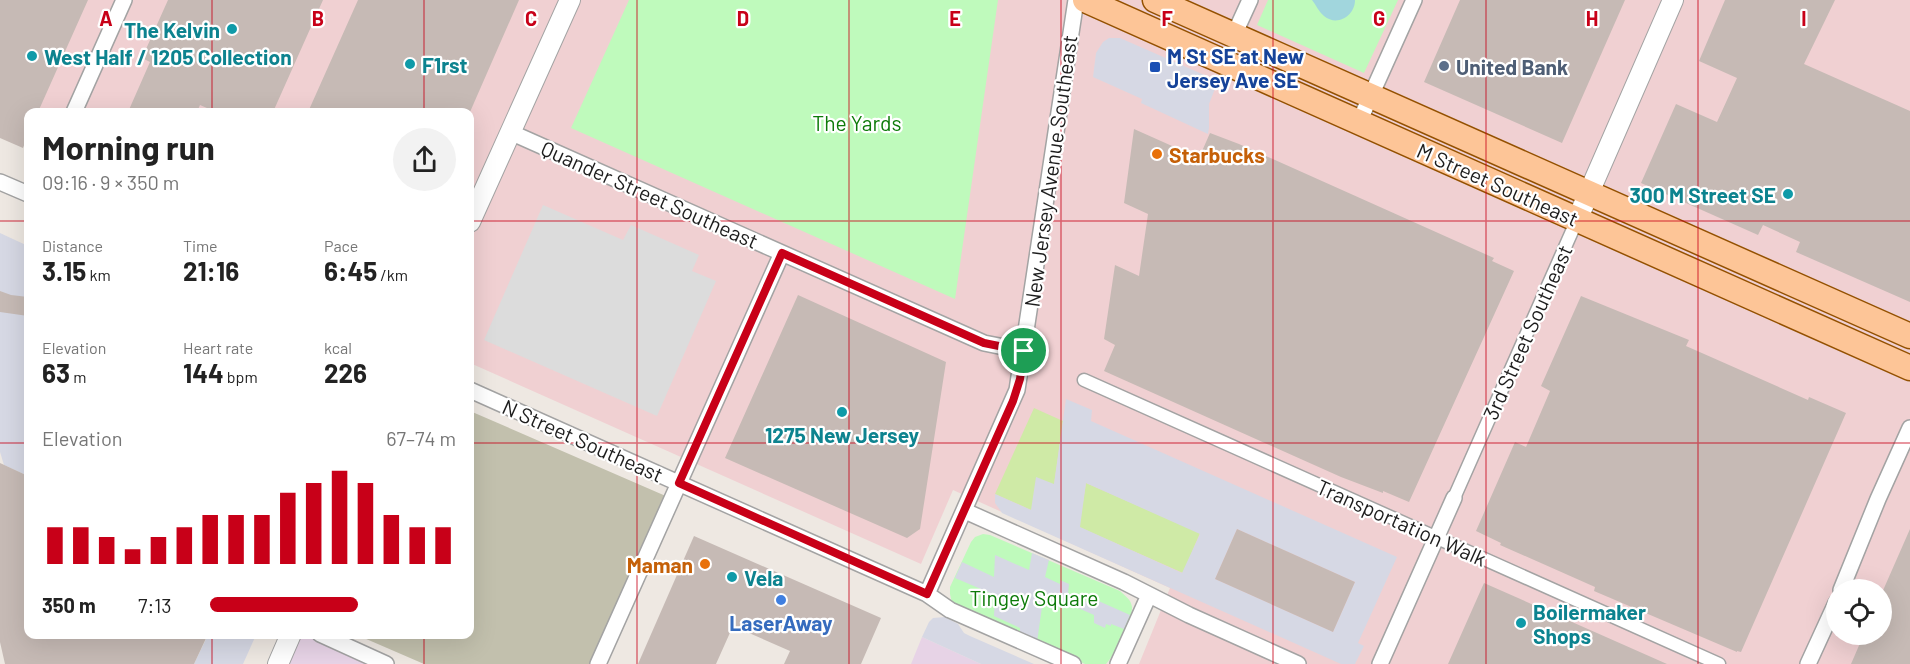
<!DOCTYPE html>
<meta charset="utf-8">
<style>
body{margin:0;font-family:Barlow,sans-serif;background:#f2f2f2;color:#222;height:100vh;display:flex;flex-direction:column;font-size:22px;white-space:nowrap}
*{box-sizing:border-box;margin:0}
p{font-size:20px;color:#767676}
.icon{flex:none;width:33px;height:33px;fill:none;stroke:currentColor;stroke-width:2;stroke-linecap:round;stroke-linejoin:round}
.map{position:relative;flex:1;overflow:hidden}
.drawer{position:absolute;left:24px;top:108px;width:450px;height:531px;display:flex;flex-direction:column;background:#fff;border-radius:12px;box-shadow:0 6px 24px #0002}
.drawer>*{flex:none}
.buttons{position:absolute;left:1826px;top:579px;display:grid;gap:12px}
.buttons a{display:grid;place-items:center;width:66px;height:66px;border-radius:50%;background:#fff;box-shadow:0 6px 24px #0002;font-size:30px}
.pin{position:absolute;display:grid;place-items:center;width:51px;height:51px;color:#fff;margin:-26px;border:3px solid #fff;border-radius:50%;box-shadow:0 2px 6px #0007}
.round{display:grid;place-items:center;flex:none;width:63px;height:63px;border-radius:32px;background:#f2f2f2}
.summary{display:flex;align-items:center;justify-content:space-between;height:102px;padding:0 18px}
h1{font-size:33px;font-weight:700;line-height:45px}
.figures{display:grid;grid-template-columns:repeat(3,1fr);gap:9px;height:102px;padding:6px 18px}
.figures div{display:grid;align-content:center}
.figures b{font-size:26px;font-weight:700}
.figures small{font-size:16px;font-weight:400}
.figures p{font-size:16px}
.chart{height:168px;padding:12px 18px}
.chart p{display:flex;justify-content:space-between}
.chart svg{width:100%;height:108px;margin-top:6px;stroke:#c80018;stroke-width:6}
ul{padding:0 18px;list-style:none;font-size:20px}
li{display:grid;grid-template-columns:96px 72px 1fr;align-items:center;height:45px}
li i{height:15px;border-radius:8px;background:#c80018}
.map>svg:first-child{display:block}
.commercial{fill:#f0d0d2;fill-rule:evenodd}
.industrial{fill:#e7d3e6}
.construction{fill:#c2c0ad}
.grass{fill:#cfeaa6}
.park{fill:#bffabc}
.parking{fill:#dcdcdc}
.plaza{fill:#d6d8e4;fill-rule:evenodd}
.water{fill:#a1d6dd}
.building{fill:#c6bab5}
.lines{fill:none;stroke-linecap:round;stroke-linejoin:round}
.pedestrian-casing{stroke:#a3a3a3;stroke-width:15}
.minor-casing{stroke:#a3a3a3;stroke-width:18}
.tertiary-casing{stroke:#a3a3a3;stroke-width:22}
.primary-casing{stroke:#945100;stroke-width:27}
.pedestrian{stroke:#fff;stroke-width:12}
.minor{stroke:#fff;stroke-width:15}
.tertiary{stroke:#fff;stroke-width:20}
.primary{stroke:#fdc597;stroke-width:24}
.route-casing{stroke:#fff;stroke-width:12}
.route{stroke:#c80018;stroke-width:8}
.grid{fill:none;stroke:#c80018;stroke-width:1.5;stroke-opacity:0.55}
.culture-dot{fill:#0f9aa8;stroke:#fff;stroke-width:2}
.service-dot{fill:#5c6f8a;stroke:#fff;stroke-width:2}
.transit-dot{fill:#1a4fb4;stroke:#fff;stroke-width:2}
.food-dot{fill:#e8710a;stroke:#fff;stroke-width:2}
.shop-dot{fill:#3f7fe0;stroke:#fff;stroke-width:2}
.labels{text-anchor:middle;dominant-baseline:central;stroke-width:4.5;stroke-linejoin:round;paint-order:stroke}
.culture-label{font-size:21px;font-weight:bold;fill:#0d838f;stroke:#fff;text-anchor:start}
.transit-label{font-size:21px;font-weight:bold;fill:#164399;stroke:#fff;text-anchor:start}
.service-label{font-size:21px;font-weight:bold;fill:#4e5e75;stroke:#fff;text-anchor:start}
.park-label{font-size:21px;fill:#0d7b09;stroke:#fff}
.food-label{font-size:21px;font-weight:bold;fill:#c56008;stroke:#fff;text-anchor:start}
.street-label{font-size:21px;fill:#1c1c1c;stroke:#fff}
.shop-label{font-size:21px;font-weight:bold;fill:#366cbe;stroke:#fff}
.grid-label{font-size:20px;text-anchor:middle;font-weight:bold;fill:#c80018;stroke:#fff;stroke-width:4.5;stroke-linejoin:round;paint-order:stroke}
</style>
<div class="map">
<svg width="1910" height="664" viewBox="0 0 1910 664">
<rect width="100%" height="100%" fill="#eee8e2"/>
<path class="commercial" d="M 84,0 L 1910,0 L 1910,664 L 1139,664 L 1170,588 L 953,490 L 921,564 L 470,363 L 470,112 L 37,112 ZM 1836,590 L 1881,590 L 1881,634 L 1836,634 Z"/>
<path class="industrial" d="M 291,634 L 311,635 L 377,664 L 278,664 Z
M 922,637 L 981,664 L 911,664 Z"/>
<path class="construction" d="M 470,411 L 668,497 L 594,664 L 424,664 L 357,635 L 470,634 Z"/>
<path class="grass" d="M 1034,408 L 1063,421 L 1054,485 L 1031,510 L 995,494 Z
M 1086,483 L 1200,533 L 1183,573 L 1079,527 Z"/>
<path class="park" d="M 629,0 L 998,0 L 955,299 L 571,128 Z
M 1268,0 L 1398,0 L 1364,73 L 1257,25 Z
M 983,534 L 990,535 L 1120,591 C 1125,596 1131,599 1132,607 C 1133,618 1114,656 1106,664 L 1085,664 L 952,603 L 950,594 L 950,587 L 971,542 L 975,537 Z"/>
<path class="parking" d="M 543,205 L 623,240 L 631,225 L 699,255 L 692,271 L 716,281 L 657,416 L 484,340 Z"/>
<path class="plaza" d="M 1109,38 L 1120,38 L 1218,81 L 1209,104 L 1209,128 L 1208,134 L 1141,103 L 1142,99 L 1093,77 L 1096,53 L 1103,42 Z
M 0,233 L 28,246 L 28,476 L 4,465 L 0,452 Z
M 1066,399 L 1092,410 L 1091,421 L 1397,557 L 1358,643 L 1364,646 L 1355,664 L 1341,664 L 1002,513 L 995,503 L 995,494 L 1031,510 L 1036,477 L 1054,484 ZM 1086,483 L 1200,534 L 1182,573 L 1080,527 ZM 1237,529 L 1355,582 L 1333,632 L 1215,579 Z
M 1032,553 L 1049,560 L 1045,577 L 1060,584 L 1060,580 L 1069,584 L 1068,594 L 1094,605 L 1094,599 L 1130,615 L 1124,629 L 1111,624 L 1111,626 L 1106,624 L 1105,628 L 1094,623 L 1094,615 L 1044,593 L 1037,642 L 1020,635 L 1020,628 L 994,616 L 995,595 L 955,578 L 962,562 L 994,577 L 995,555 L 1029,570 Z
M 945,617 L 958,624 L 964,633 L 970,636 L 1034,664 L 981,664 L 922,637 L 929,622 L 933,618 Z
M 208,635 L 256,635 L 243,664 L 194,664 Z"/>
<path class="water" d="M 1312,0 L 1355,0 C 1355,16 1337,27 1324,16 C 1319,12 1316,5 1312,0 Z"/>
<path class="building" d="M 0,0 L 88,0 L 38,112 L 28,112 L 28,135 L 23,148 L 0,138 Z
M 168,0 L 323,0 L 273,112 L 216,112 L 200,105 L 197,112 L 128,112 L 150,62 L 142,58 Z
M 358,0 L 519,0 L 470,112 L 308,112 Z
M 1460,0 L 1625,0 L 1562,143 L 1424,82 Z
M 1725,0 L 1835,0 L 1804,64 L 1910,111 L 1910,302 L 1796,252 L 1800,242 L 1763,225 L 1758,235 L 1641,183 L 1676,104 L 1717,122 L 1737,78 L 1699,61 Z
M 1134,129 L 1199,158 L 1210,133 L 1239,144 L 1494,258 L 1492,261 L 1514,271 L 1409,502 L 1383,491 L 1383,493 L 1341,477 L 1104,371 L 1115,345 L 1104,339 L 1115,265 L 1139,276 L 1148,214 L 1124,203 Z
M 0,291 L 11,295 L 28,297 L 28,316 L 0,312 Z
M 798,295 L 946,362 L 920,529 L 907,538 L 725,458 Z
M 1581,296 L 1689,340 L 1686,346 L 1808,400 L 1809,397 L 1846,413 L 1741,652 L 1737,651 L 1737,652 L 1594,591 L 1595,587 L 1500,545 L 1501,543 L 1476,531 L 1515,442 L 1526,447 L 1550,391 L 1541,386 Z
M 0,463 L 28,476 L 28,634 L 208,634 L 194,664 L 5,664 L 0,642 Z
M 1237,529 L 1355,582 L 1333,632 L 1215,579 Z
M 1910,529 L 1910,664 L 1851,664 L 1864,634 L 1881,634 L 1881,595 Z
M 694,536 L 881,618 L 861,664 L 784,664 L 790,651 L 733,626 L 716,664 L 638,664 Z
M 1484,583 L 1667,664 L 1448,664 Z"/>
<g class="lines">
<defs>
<path id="pedestrian" d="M 1084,380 L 1719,664
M 1454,498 L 1577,220"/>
<path id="minor" d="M 1234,35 L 1250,0
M 74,112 L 124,0
M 1359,122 L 1414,0
M 510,132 L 984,343 L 1024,351
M 0,182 L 28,194
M 470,390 L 927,594 L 950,610 L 1073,664
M 965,511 L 1124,582 L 1189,615 L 1298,664
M 1841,590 L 1878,499 L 1910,428
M 927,594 L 1017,390 L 1076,0
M 320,634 L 386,664
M 598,664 L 782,253
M 1118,664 L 1149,595
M 1380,664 L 1454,498
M 1808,664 L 1836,603"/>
<path id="tertiary" d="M 1577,220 L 1673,0
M 470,222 L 570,0
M 278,664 L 291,634"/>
<path id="primary" d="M 1085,0 L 1910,368
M 1155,0 L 1910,336"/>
</defs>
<use href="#pedestrian" class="pedestrian-casing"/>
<use href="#minor" class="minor-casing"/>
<use href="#tertiary" class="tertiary-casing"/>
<use href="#primary" class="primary-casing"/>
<use href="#pedestrian" class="pedestrian"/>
<use href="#minor" class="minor"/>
<use href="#tertiary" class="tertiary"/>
<use href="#primary" class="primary"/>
</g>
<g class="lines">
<defs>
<path id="route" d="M 782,253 L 984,343 L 1024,351 L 1020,379 L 1013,401 L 927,594 L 679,483 Z"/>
</defs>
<use href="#route" class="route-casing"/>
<use href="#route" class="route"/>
</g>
<path class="grid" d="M 212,0 L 212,112M 424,0 L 424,112M 637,0 L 637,664M 849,0 L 849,664M 1061,0 L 1061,664M 1273,0 L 1273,664M 1486,0 L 1486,664M 1698,0 L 1698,664M 0,221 L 28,221M 470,221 L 1910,221M 0,443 L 28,443M 470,443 L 1910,443M 212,634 L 212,664M 424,634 L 424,664"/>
<g class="culture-dot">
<circle cx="232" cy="29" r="6"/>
<circle cx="32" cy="56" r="6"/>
<circle cx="410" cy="64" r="6"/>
<circle cx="1788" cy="194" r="6"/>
<circle cx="842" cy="412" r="6"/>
<circle cx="732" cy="577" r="6"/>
<circle cx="1521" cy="623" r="6"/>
</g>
<circle class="service-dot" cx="1444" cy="66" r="6"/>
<rect class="transit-dot" x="1149" y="61" width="12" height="12" rx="3"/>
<g class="food-dot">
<circle cx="1157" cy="154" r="6"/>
<circle cx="705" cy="564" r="6"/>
</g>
<circle class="shop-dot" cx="781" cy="600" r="6"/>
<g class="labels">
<g class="culture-label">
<text x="220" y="29" text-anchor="end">The Kelvin</text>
<text x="44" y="56">West Half / 1205 Collection</text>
<text x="422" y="64">F1rst</text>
<text x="1776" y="194" text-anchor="end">300 M Street SE</text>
<text x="842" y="434" text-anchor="middle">1275 New Jersey</text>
<text x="744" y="577">Vela</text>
<text x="1533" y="611">Boilermaker<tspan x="1533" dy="24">Shops</tspan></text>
</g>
<g class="transit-label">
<text x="1167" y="55">M St SE at New<tspan x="1167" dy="24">Jersey Ave SE</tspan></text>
</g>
<g class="service-label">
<text x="1456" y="66">United Bank</text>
</g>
<g class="park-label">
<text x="857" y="122">The Yards</text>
<text x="1034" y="597">Tingey Square</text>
</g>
<g class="food-label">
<text x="1169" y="154">Starbucks</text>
<text x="693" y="564" text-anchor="end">Maman</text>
</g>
<g class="street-label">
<text transform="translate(1050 171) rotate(-82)">New Jersey Avenue Southeast</text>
<text transform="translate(1498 184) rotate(24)">M Street Southeast</text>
<text transform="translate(650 194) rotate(24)">Quander Street Southeast</text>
<text transform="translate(1527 332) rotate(-66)">3rd Street Southeast</text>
<text transform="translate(583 440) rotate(24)">N Street Southeast</text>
<text transform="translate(1402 522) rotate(24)">Transportation Walk</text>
</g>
<g class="shop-label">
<text x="781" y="622">LaserAway</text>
</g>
</g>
<g class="grid-label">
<text x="106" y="26">A</text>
<text x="318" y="26">B</text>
<text x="531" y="26">C</text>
<text x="743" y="26">D</text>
<text x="955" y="26">E</text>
<text x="1167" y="26">F</text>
<text x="1379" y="26">G</text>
<text x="1592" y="26">H</text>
<text x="1804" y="26">I</text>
</g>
</svg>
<div class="buttons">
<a><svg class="icon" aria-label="locate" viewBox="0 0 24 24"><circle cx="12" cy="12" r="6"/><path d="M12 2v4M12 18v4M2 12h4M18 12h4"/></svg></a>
</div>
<div class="pin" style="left:1024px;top:351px;background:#1e9e55"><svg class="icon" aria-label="arrive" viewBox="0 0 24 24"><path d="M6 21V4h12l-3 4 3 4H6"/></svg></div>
<section class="drawer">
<div class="summary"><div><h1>Morning run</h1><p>09:16 · 9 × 350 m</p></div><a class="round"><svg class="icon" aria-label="share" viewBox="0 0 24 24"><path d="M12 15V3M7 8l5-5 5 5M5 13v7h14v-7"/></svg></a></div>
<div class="figures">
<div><p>Distance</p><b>3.15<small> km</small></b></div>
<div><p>Time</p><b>21:16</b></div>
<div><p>Pace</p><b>6:45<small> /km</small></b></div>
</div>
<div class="figures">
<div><p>Elevation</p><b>63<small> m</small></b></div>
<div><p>Heart rate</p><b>144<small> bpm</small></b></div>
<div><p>kcal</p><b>226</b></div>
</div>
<div class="chart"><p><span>Elevation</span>67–74 m</p>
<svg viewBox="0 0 160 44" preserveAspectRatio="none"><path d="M5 44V29M15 44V29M25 44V33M35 44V38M45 44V33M55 44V29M65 44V24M75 44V24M85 44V24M95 44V15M105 44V11M115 44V6M125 44V11M135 44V24M145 44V29M155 44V29"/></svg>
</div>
<ul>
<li><b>350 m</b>7:13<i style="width:60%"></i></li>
</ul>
</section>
</div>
